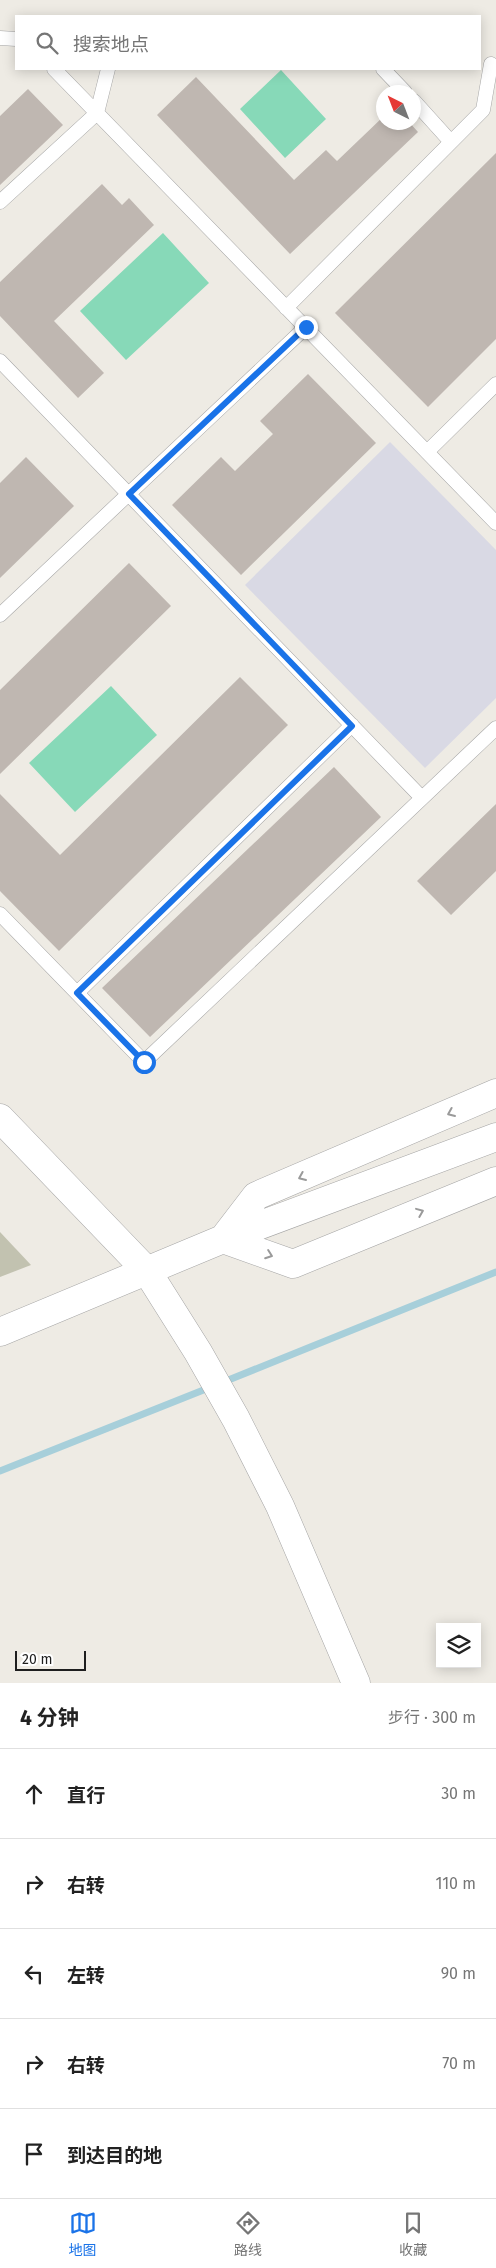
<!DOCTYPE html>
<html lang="zh">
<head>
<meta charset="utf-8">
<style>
	body { margin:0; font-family:"Fira Sans","Noto Sans SC",sans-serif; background:#f6f6f6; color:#222 }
	.controls { position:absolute; right:15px; bottom:15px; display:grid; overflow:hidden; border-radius:0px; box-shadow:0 2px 12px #0003 }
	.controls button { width:45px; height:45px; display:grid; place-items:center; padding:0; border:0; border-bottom:1px solid #e0e0e0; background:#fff; color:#222; font:25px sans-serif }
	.compass { position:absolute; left:376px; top:85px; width:45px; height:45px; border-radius:50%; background:#fff; box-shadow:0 2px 12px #0003; rotate:318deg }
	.scale { position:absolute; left:15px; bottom:12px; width:71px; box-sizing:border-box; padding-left:5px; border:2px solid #1e1e1e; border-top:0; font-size:14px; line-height:18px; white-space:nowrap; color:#1e1e1e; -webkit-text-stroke:4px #fff; paint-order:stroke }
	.stop { position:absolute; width:15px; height:15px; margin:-11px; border:4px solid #1a73e8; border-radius:50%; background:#fff }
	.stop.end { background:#1a73e8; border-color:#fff; box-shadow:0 1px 5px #0008 }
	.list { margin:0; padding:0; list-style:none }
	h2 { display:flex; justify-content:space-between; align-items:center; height:65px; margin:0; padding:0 20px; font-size:21px }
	h2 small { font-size:16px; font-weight:400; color:#767676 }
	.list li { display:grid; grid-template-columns:32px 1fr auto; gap:15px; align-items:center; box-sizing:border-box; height:90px; padding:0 20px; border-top:1px solid #e0e0e0 }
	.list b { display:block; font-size:19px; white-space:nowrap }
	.list em { font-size:16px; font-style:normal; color:#767676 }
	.icon { flex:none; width:28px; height:28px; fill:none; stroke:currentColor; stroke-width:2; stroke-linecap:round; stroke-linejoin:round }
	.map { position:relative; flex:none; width:496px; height:1683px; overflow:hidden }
	.search { position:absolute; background:#fff; box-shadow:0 2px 12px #0003; left:15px; right:15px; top:15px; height:55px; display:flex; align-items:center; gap:12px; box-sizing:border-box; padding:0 18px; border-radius:0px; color:#767676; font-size:19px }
	.sheet { height:515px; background:#fff }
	nav { display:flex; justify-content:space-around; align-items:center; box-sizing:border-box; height:70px; border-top:1px solid #e0e0e0; background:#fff; font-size:14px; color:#767676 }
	nav a { display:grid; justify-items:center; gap:2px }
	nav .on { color:#1a73e8 }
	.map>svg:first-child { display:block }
</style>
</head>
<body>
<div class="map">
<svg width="496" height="1683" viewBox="0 0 496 1683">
	<rect width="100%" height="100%" fill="#eeebe4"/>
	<path fill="#c2c2b0" d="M0,1232L31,1265L0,1277Z"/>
	<path fill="#87d9b8" d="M281,70L326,119L285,158L240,109Z
		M163,233L209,283L126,360L80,311Z
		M111,686L157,735L75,812L29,763Z"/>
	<path fill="#d9d9e4" d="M390,442L496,550V698L425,768L245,585Z"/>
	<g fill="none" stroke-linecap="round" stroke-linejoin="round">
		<path stroke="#a7cfda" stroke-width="7" d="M221,1383L496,1272
			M0,1471L211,1387"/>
	</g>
	<path fill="#bfb7b1" d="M196,77L294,180L326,150L337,161L384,116V122H409L418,132L290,254L157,115Z
		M28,89L63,125L0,185V116Z
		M496,153V339L428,407L335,313Z
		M102,184L122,205L129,198L154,225L54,321L104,373L78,398L0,316V282Z
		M308,374L376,443L241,575L172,505L221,457L235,471L273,434L260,421Z
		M26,457L74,506L0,578V483Z
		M129,563L171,606L0,774V690Z
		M240,677L288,725L59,951L0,891V794L60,855Z
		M334,767L381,817L150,1037L102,988Z
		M496,804V871L451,915L417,881Z"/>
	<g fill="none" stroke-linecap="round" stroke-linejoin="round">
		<defs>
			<path id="service" d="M0,38L16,39
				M54,69L496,523
				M383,69L405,92
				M414,101L451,142
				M0,202L97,113L108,69
				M286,308L483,110L491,64
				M0,361L422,798
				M427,452L496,384
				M0,615L306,327
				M0,914L144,1062L496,728
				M77,993L352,725"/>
			<path id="minor" d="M0,1118L147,1271L198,1352L236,1419L280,1506L356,1683"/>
			<path id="tertiary" d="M496,1093L256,1196L223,1239L293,1264L496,1181
				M0,1332L223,1239L496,1137"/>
		</defs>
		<use href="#service" stroke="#a5a5a5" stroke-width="15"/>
		<use href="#minor" stroke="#a5a5a5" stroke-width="29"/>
		<use href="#tertiary" stroke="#a5a5a5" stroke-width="29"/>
		<use href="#service" stroke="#fff" stroke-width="14"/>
		<use href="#minor" stroke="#fff" stroke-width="28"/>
		<use href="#tertiary" stroke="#fff" stroke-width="28"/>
	</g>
	<defs><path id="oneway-chevron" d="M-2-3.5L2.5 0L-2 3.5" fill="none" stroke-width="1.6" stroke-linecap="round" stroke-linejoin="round" transform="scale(1.25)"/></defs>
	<g stroke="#9a9a9a">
		<use href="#oneway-chevron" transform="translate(451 1113) rotate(157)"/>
		<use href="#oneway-chevron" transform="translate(302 1177) rotate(157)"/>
		<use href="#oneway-chevron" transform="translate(420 1212) rotate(-22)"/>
		<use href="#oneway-chevron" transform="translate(269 1255) rotate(20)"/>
	</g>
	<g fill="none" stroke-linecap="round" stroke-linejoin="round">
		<path stroke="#1a73e8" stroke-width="6" d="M144,1062L77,993L352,726L129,494L306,327"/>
	</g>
</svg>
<div class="controls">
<button><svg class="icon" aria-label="layers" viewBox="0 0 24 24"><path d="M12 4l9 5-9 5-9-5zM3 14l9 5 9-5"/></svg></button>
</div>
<svg class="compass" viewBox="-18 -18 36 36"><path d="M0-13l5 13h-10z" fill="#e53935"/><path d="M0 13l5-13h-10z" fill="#767676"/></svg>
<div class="scale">20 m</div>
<div class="stop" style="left:144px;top:1062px"></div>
<div class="stop end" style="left:306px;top:327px"></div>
<div class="search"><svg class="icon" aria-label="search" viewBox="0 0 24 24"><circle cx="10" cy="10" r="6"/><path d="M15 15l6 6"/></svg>搜索地点</div>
</div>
<section class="sheet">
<h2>4 分钟<small>步行 · 300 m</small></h2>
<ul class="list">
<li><svg class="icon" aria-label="ahead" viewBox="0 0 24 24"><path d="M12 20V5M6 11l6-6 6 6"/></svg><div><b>直行</b></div><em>30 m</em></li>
<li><svg class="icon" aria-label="right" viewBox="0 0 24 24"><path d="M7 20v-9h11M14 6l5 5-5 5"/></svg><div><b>右转</b></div><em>110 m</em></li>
<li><svg class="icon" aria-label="left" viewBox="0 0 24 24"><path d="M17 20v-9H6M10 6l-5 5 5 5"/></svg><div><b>左转</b></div><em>90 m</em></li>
<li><svg class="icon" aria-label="right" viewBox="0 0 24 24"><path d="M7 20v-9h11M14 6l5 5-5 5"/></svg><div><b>右转</b></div><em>70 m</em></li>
<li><svg class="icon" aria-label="arrive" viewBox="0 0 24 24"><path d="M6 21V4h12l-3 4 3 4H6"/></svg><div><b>到达目的地</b></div></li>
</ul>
</section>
<nav>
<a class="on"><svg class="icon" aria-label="map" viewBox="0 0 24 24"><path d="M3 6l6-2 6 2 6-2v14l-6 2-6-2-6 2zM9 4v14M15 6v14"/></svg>地图</a>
<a><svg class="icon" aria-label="directions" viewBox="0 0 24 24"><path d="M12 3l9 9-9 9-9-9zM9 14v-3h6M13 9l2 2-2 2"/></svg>路线</a>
<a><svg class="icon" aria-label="saved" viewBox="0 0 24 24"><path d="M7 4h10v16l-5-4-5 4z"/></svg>收藏</a>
</nav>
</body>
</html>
